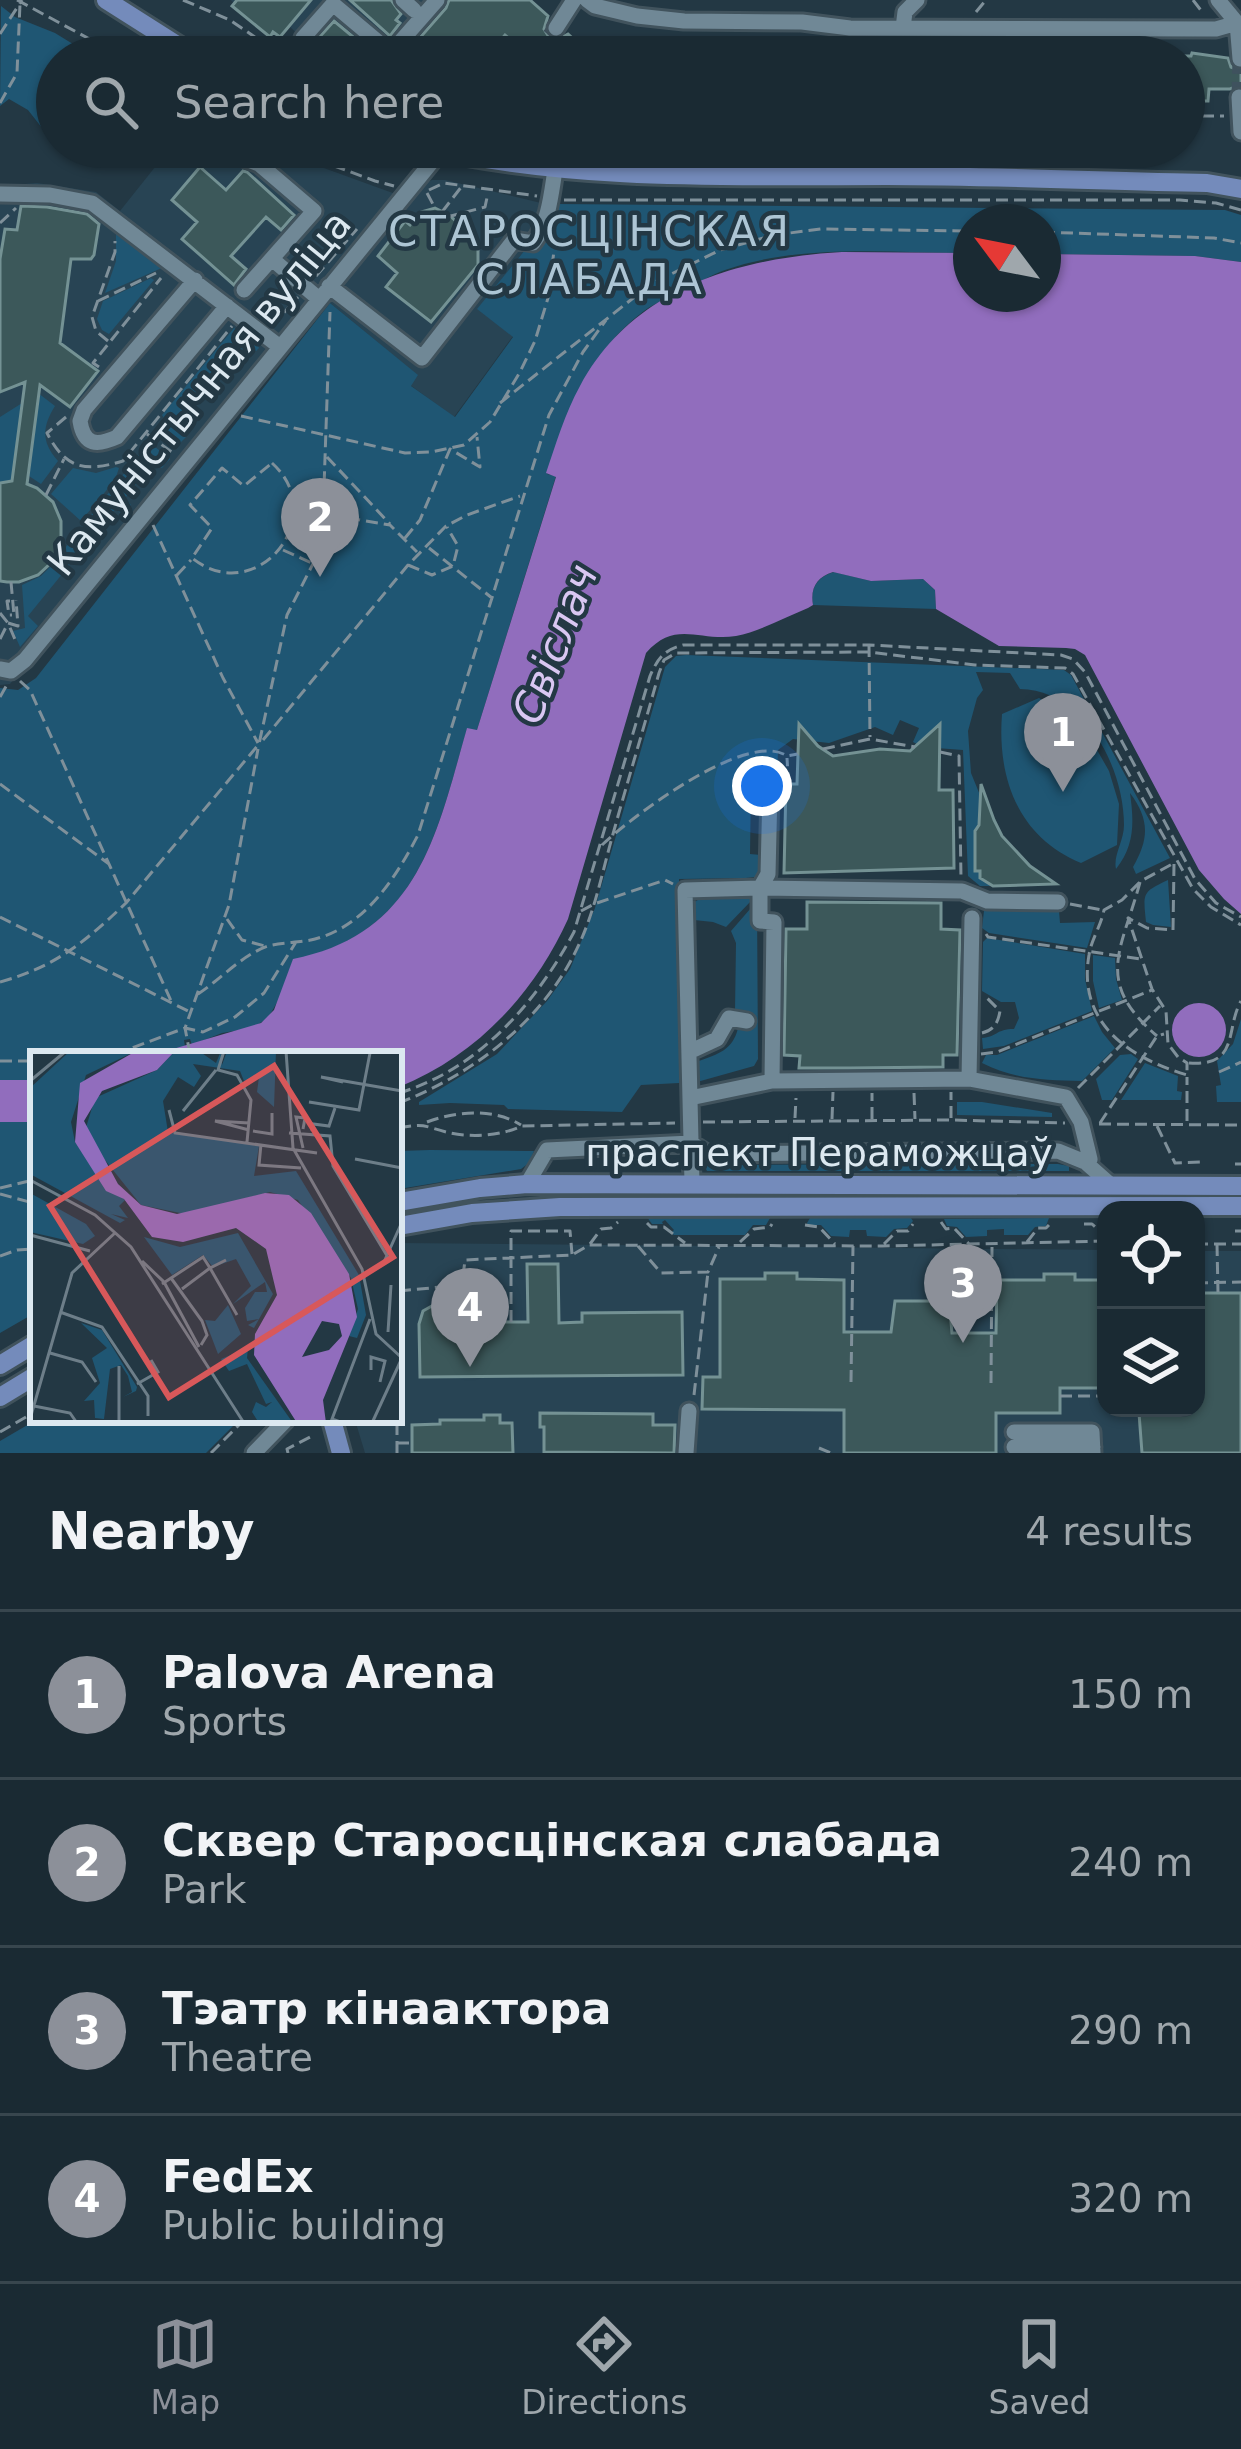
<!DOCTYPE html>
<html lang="en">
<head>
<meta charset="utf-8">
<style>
	body { margin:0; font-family:"DejaVu Sans",sans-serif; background:#23323b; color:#f1f3f6 }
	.controls { position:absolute; right:36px; bottom:36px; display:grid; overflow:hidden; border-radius:24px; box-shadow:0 3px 9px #0004 }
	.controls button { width:108px; height:108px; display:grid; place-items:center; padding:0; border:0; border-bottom:3px solid #38464e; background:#1a2a33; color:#f1f3f6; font:60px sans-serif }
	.compass { position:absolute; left:953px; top:204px; width:108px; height:108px; border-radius:50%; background:#1a2a33; box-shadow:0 3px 9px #0004; rotate:302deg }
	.you { position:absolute; left:762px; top:786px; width:42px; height:42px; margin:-30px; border:9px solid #fff; border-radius:50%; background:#1a73e8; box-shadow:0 0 0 18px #1a73e833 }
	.badge { display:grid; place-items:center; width:78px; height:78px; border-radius:50%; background:#8c9099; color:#fff; font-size:39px; font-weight:700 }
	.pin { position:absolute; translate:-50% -99px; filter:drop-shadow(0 3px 6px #0008) }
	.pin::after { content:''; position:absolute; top:63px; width:42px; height:36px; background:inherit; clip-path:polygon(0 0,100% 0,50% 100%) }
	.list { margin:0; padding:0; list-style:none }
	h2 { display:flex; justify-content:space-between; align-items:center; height:156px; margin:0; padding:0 48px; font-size:51px }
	h2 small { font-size:39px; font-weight:400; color:#9fa7ac }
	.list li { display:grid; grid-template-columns:78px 1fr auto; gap:36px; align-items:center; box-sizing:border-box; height:168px; padding:0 48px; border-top:3px solid #38464e }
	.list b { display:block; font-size:45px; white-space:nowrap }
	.list p { margin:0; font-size:39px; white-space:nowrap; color:#9fa7ac }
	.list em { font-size:39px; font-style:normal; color:#9fa7ac }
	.icon { flex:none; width:66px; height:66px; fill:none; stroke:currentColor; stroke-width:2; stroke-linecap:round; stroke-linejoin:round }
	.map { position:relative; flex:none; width:1241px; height:1453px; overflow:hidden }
	.search { position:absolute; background:#1a2a33; box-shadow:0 3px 9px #0004; left:36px; right:36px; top:36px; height:132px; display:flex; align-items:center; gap:30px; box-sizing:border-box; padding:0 42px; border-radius:66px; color:#9fa7ac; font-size:45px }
	.sheet { height:828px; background:#1a2a33 }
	nav { display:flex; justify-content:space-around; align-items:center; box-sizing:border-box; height:168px; border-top:3px solid #38464e; background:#1a2a33; font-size:33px; color:#9fa7ac }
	nav a { display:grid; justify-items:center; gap:6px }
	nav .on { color:#8c9099 }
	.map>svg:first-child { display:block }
</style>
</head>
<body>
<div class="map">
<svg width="1241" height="1453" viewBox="0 0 1241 1453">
	<rect width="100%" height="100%" fill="#233844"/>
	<path fill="#284454" d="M231,0H432L380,57H323L290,27L280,37L273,32L270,37L232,6L234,3Z
		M171,147H275L288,155L401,196L10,684L0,685V186L37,183L96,192L120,211Z
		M432,180H445L541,203L525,250L478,309L513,336L454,417L410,385L417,375L330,303L420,185Z
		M399,1243L1106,1250V1408H1196V1251H1241V1453H365L355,1420H399Z"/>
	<path fill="#1f5673" d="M1,6L15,17L55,33L94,57H57V147L28,110L9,99L0,106Z
		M556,204L1225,210L1241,215V262L1195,256L1043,254V222H971V253C891,253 802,243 725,270C711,275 698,283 684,290C671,297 656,302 644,311C590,351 566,412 547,474L556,476L477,730L467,729C436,835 419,933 293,960L279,999L268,1018L252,1028L222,1033L192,1045L190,1039L184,1040L185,1047L156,1054H33V1080H0V688L18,690L36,678L330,303L418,375L411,386L455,417L513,337L477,309L525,250L545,242Z
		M116,231L164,267L105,293L116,261Z
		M151,278L154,280L109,334L102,330L97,319L103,301Z
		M234,328L255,340L259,348L256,351L246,345L176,428L186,437L179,444L160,431L167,422L162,415Z
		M38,393L55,406C42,427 41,442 58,461L41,484L29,476L13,473L10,485H0V417Z
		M149,442L170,459L162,468L153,463L125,498L131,505L123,515L115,509L28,616L38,626L20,647L13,631L25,628L22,585L41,576L50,567Z
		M116,467L119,468L115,480L81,521L51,494L73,468L96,473Z
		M834,572L871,581L923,579L935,590L936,609L813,605C810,588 817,577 834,572Z
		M686,655L1064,670L1071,675L1170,858L1136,874L1133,867C1149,839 1150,820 1130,793C1134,822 1135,845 1116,869C1113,855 1124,841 1124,825C1124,768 1085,690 1020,689L1010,673L976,672L983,690L977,698L968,731L971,773L982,800L975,870L979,871L980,878L993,886H980L968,876L963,750L923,747L913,742L919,728L900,720L893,735L875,727L829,743L793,739L778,750L777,781L767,787H751L750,854L761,855L762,870L755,877L746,878L679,879V1083L641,1085L622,1112L508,1109L504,1105L450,1103L419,1105V1102L497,1054L547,1001L570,969L595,908L665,667L676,656Z
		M1039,698L1066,713L1088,734L1109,771L1119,804L1117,845L1081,863C1018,837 997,778 1002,714Z
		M1168,880L1171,927L1153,925L1146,922C1143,893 1142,892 1168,880Z
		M750,896L752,900L726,927L713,922L694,920L690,911L693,903L701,898Z
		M757,901L758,1059L754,1066L697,1082L699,1061C718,1054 733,1050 738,1028H747V1012L735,1011L736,943L731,931Z
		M984,911H1059L1060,923L1095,922L1087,948L989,933L982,928Z
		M987,938L1085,954V979L1092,1011L1004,1046L983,1049L982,1038C997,1037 996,1029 1014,1029L1019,1018L1015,1002H1001L982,991L983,942Z
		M1093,955L1115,958L1116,979L1122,1000L1099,1008L1093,981Z
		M1094,1016L1102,1032L1115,1048L1082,1081C1046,1080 1016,1080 982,1063L986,1055H997Z
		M1241,1019V1102H1217L1216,1086L1221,1085L1217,1061L1233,1044Z
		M1131,1054L1138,1059L1112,1100H1102L1096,1079L1120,1055Z
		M1145,1063L1178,1076L1177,1091L1182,1092L1181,1100H1121Z
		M957,1102H982L1052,1113V1117L957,1115Z
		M0,1122H33V1314L0,1333Z
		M430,1150L526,1151H534L529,1163L521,1169L399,1189V1151Z
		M1058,1164L1069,1166V1171H707L705,1167L708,1165Z
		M647,1217L770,1218L766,1225H753L745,1235H674L671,1233L674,1230L665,1220L662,1222L663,1224H652Z
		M810,1218H911L913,1221L907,1228L894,1229L886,1237L867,1236L866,1230H850L849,1237L831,1236L821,1225H808L807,1223Z
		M1049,1218L1046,1226L1035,1227L1028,1235H1004V1229L987,1230V1236L966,1237L957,1227L947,1226L944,1219Z
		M36,1420H239L206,1453H0V1441Z"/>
	<path fill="#916dbd" d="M842,252L971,253V294H1043V254L1195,256L1241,262V914L1224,899L1199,870L1085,655L1075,649L1066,648L999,646L936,609L935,590L923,579L871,581L833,572C817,577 810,588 813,605L808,608C786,617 760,631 736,636C700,642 675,619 646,653L568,919C534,994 476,1056 399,1087V1054H156L261,1023L274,1010L293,959C419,934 437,833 467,728L477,730L556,477L546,473C556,444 565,413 580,386C633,288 738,258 842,252Z
		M1172 1030a27 27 0 1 1 54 0a27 27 0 1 1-54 0Z
		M0,1080H33V1122H0Z"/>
	<path fill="#3c585a" stroke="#749294" stroke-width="3" d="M237,0H311L280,37L273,32L270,37L232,6Z
		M350,0H391L401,14L396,20L400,23L390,36Z
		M449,0H530L548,16L544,29L549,37L557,40L568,34L593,57H538L525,41L518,38L511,40L505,35L486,57H403L446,8Z
		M334,21L375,55V57H325L315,42Z
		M620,41H636V44L674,45V41L688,42L687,45L724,46V42H741V46L776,47V43H792L791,57H607V45H620Z
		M1192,53L1228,58L1231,67L1241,71V85L1230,89H1209L1208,101H1184V56H1191Z
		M200,167L226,190L243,171L247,172L294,215L281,230L266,217L231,256L246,269L234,285L182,239L197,222L172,200Z
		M21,206L47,207L87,214L99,224L94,255L91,259H71L60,343L98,371L70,407L40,385L27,484L37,488L53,502L61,521V542L53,561L38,575L19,582H7L0,581V483L12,481L25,382L0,392V259L5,229L17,230Z
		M435,208L449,215L470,234L478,248V265L431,322L386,287L397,273L378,256L405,221L410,225L421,212Z
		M799,724L818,746L833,756L880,749L910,751L940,724L939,790H953L954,868L784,873L786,784H797Z
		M981,784L994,820L1002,836L1030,866L1056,884L993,886L980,878V871H975V831L979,825Z
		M807,902L941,903V929L960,930L957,1055H943V1067L850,1068H799L800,1056L784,1055L786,929H807Z
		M527,1264H558L559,1323L582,1322V1313L682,1312L683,1375L420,1377L419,1324L423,1311L439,1302L495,1301V1322H528Z
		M765,1273H797V1279L844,1280V1332H891L895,1301H949L952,1333H996L997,1280H1044V1274H1075V1280H1106V1388H1060V1413H996V1453H844V1410L702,1409L703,1377H720V1279H765Z
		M1196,1293H1241V1453H1142L1139,1413H1145V1408H1196Z
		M540,1413L653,1414V1425H675L674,1453L544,1452V1427H540Z
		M484,1415H500V1423H512L513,1453H412V1425L440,1424V1420H484Z"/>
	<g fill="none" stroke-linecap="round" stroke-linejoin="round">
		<path stroke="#3f525e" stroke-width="15" stroke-dasharray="15 8" stroke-linecap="butt" d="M534,53L556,28
			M1239,97L1240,59"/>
		<defs>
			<path id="minor" d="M403,0L414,10
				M587,0L595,6L637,16L684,21L802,22L850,28L1216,29L1237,23
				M1218,0L1237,23L1240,59
				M556,28L574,0
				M903,28L905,12L917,0
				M313,57L301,45L303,38L333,4L383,46
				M387,57L437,0
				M511,57L517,50L525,57
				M1239,97L1241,132
				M215,147L259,164L314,211L244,290
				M0,194L50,195L92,203L280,347
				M272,259L319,299
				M195,280L84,410L80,421C84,446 97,446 117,437L227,306
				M329,286L422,358L514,240L533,243C549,222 551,195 555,170
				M0,669L11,671L25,660L444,147
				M689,1052L717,1039L729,1018L747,1021
				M969,1079L972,918
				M772,1081L774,922L760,921V888L962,891L987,901L1058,902
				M690,1098L772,1081L969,1079L1066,1097L1081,1122L1090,1159L1085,1162
				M692,1183L685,890L760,888L768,874L770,790
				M527,1184L547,1150L691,1143L708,1154L1058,1151L1085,1162L1111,1185
				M1014,1432H1092L1093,1453
				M1014,1447H1093
				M254,1453L286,1420
				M686,1453L689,1411"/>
			<path id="major" d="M106,0L196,57
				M423,147C578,182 729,176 887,176C994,176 1101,181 1207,183L1241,189
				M399,1202L480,1188L527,1184L1241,1186
				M399,1226L472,1213L560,1207L1241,1206
				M0,1365L33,1345
				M0,1397L33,1377
				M332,1420L341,1453"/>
		</defs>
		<use href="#minor" stroke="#41535d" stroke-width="21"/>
		<use href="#major" stroke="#41535d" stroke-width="24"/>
		<path stroke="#7f909a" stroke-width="3" stroke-dasharray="12 6" stroke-linecap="butt" d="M17,0L123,57
			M183,0L230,20L284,57
			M1193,0L1203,13
			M976,12L986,0
			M0,34L22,0
			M0,103L17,73L20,4
			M1184,116H1224
			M283,147L375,181L394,186
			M429,190L444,183L537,196
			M427,193L435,208
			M564,200H1180L1216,203L1241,210
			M442,212L462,186
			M447,217L485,207L488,193
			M0,223L16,208
			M1043,232L1214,238L1241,243
			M316,276L357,229
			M98,301L156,273
			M272,326L298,297
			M108,341L96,331L92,317L115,252V241
			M99,367L93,363L161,278
			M500,403L651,284L720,250L774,235L821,229L971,231
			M241,416L405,453L431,452L464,445L490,422L520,372L535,341L548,298L556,235
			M66,417L47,433C66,470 86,472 123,461L232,326
			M147,434L173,453
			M327,457L390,524
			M272,463C332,517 256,609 192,558L212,528L190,505L222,468L244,486Z
			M46,495L64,459
			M295,509L390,525L417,552
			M153,525L223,678L258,743
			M405,538L420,520L450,449L480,467L477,437
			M429,548L492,598
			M283,550L312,563
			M408,565L432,575L453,566L458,546L447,527
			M177,575L191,560
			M11,582L14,615
			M10,601H7L9,615H12
			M0,613L8,623L17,644
			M0,639L8,623L18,626L16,600
			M869,645L870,737
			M20,681L30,690L172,1003
			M0,697L8,683
			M263,740L408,565L446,526L467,515L520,496
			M823,749L870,739L915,747
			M940,752L959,756L961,878
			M781,781L788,775L787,758
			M0,784L109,864
			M602,845C631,817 748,729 787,756L798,754
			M1174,864L1173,930L1147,928L1128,918L1152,989L1166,1011L1168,1044L1178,1057L1187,1063V1075C1130,1058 1077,1024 1089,955C1091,940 1101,926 1104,910L1122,900L1141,881L1176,862
			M1140,882C1122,950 1093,981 1157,1036
			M1070,904L1102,910
			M581,911L594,904L665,880L673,884
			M0,917L192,1013
			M227,919L242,940L265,946
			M986,934L988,937L1141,959
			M0,982C55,967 85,942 126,903L259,744L287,615L322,546L330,312
			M198,994C221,979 242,955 268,946C283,942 300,943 315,939C365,926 395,879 418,835L549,415L583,352L606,320
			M982,1033C994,1030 998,1023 1000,1011L987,998
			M116,1054L185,1028L203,1032L235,1017L264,993L296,942
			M190,1054L185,1028L229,905L258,749
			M981,1054L997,1052L1152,990
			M0,1061H33
			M1189,1063C1240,1067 1225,1029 1241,1001
			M1219,1072L1241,1062
			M1078,1088L1160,1006
			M399,1093C479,1069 536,1003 574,932L650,676C658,658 664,650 683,645H869L1061,655L1073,659L1085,672L1195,879L1216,903L1241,917
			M914,1093L915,1119
			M399,1103C476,1073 547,1018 581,940C596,906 603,869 613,834C628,780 644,727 659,673L664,660L676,653L869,652L975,665L1065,668L1073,674L1193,889L1211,907L1241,925
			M795,1118L796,1098
			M951,1118V1092
			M832,1119L833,1092
			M872,1119V1093
			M1187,1121V1077
			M427,1122C456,1111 494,1108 521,1125
			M703,1122L951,1120L1065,1123
			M1100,1123L1157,1036L1164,1034
			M1099,1124L1241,1125
			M1157,1126L1175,1163L1201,1162
			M399,1128C425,1123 423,1126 446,1132C470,1138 501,1136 522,1126L675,1123
			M1235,1164H1241
			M0,1188L33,1180
			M0,1194L33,1203
			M941,1222L946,1229L954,1228L969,1244
			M647,1223L651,1227H664L685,1243
			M1084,1224H1092L1106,1237
			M805,1225L819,1227L835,1244
			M1196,1231H1198
			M1235,1231H1241
			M740,1242L754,1229L770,1227L772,1224
			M1027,1242L1038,1228H1046L1051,1223
			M590,1244L601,1229L611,1228L618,1222
			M884,1244L897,1231H908L913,1224
			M1196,1244H1241
			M1217,1244L1218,1293
			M638,1246L661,1273L708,1272L719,1247
			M0,1256L17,1250L33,1249
			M1196,1283L1241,1282
			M399,1291L462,1285L465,1260L572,1255L589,1245L882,1246L1106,1241
			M511,1322V1231H570L572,1254
			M399,1377L401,1295
			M851,1382L853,1246
			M991,1383L992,1247
			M694,1395L708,1272
			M1060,1396H1106
			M0,1432L33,1413
			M397,1443H412
			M819,1448L831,1453
			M211,1453L244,1420
			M288,1453L287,1449L312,1436
			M397,1453V1420"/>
		<use href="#minor" stroke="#708896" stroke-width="15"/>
		<use href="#major" stroke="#748bbb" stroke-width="18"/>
	</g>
	<g text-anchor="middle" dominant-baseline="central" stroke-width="9" stroke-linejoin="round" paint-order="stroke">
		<g font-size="39" fill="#dce8f0" stroke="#233844">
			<text transform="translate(199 393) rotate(-51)">Камуністычная вуліца</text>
			<text x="819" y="1152">праспект Пераможцаў</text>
		</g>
		<g font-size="42" letter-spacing="3" fill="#adc5d4" stroke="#233844">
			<text x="590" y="231">СТАРОСЦІНСКАЯ<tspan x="590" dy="48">СЛАБАДА</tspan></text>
		</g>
		<g font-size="42" font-style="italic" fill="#d9c7f2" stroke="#233844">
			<text transform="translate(555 644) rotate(-69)">Свіслач</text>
		</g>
	</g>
	<g transform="translate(30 1051)">
		<rect width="372" height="372" fill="#233844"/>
		<path d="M40,0H106L56,24L41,71L45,91L95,149L89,155L98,167L81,163L95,169L90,172L0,123V37ZM145,0H169L186,12L191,0L192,14L197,0H246L244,56L227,41L229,26L214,30L210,20L163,13L171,25L164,36L148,26L133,50L138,81L229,95L224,125L266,120L329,224L336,264L327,287L319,285L328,258L321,227L268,149L240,141L155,163L111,154L54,83L65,47L127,19ZM0,142L56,173L65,185L53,193L0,181ZM208,182L243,243L224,277L218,274L229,268L217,270L215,257L225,241H237L235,231L203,253L221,235L206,208L183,216L173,204L142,224L114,186L150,196ZM198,254L211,283L188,303L175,269L185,270ZM51,272L72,279L107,336L106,340L93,346L102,341L98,325L91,314L80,318L74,368L65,367L64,349L54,350L70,332L62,307L77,297ZM218,297L217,307L263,372H229L222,361L226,351L236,356L242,351L236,353L217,313L199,320L191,308Z" fill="#1f5673"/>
		<path d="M106,0H145L127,19L72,40L54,70L88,133L111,154L147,163L235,142L259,144L281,162L319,223L327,266L293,349L296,372H267L224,304L225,283L247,244L236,198L206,177L153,191L122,186L94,148L76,140L45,91L50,32ZM292,270L309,273L312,285L299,299L272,306Z" fill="#916dbd" fill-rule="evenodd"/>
		<path fill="none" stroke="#6d7e89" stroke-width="3" d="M194,0L188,19L207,24L221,49L217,91M256,0L263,97L332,218L346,283L372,307L342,372M0,30L36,0M313,31L291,26L372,40M279,51L329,59L340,2M139,59L145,82L287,102M153,60L186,19M219,79L185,70L219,72M223,80L242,83V62M282,80L283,73L299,75L305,57M259,82L300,85L303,115L359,208M231,93L229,114L271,117M273,97L266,66L275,67L273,78M325,108L372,117M0,129L65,164L101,196L214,372M0,184L60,200M112,210L134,231L169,296M354,211L372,171M141,227L172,270L177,284L171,294M132,233L173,206L180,217L196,209M152,238L180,217L207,264M30,261L72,276L118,345V365M358,281L361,234M20,302L52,311L66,331M341,319V306L355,310L350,331M107,333L128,321L121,309M4,355L40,362L47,372M0,368L42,222L86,181M89,372V315M313,372L302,368L340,268"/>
		<path fill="#d8585a" fill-opacity="0.15" stroke="#d8585a" stroke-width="6" d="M244,15L363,206L139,346L20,155Z"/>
		<rect width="372" height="372" fill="none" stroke="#dce8f0" stroke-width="6"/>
	</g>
</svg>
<div class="controls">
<button><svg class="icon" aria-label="locate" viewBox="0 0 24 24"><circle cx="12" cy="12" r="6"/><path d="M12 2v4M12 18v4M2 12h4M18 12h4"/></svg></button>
<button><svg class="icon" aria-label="layers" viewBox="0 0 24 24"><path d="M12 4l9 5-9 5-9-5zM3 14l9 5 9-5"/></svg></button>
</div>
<svg class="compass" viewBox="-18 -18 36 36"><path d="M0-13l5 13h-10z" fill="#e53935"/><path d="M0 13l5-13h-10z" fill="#9fa7ac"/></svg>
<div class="you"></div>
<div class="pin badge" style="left:1063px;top:792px">1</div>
<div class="pin badge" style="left:320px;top:577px">2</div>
<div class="pin badge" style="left:963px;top:1343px">3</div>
<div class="pin badge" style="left:470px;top:1367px">4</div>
<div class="search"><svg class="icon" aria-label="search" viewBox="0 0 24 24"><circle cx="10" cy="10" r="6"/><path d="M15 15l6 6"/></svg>Search here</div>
</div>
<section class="sheet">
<h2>Nearby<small>4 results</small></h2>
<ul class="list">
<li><span class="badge">1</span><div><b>Palova Arena</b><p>Sports</p></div><em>150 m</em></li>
<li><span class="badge">2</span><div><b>Сквер Старосцінская слабада</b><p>Park</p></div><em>240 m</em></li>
<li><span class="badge">3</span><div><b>Тэатр кінаактора</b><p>Theatre</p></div><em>290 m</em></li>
<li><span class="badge">4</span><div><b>FedEx</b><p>Public building</p></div><em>320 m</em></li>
</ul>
</section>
<nav>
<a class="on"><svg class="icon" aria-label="map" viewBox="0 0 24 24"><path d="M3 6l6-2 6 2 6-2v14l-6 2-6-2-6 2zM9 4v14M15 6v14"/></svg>Map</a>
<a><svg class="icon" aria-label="directions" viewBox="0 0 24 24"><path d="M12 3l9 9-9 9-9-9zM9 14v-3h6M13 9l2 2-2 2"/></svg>Directions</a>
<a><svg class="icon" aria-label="saved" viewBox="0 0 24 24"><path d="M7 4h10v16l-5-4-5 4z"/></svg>Saved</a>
</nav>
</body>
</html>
